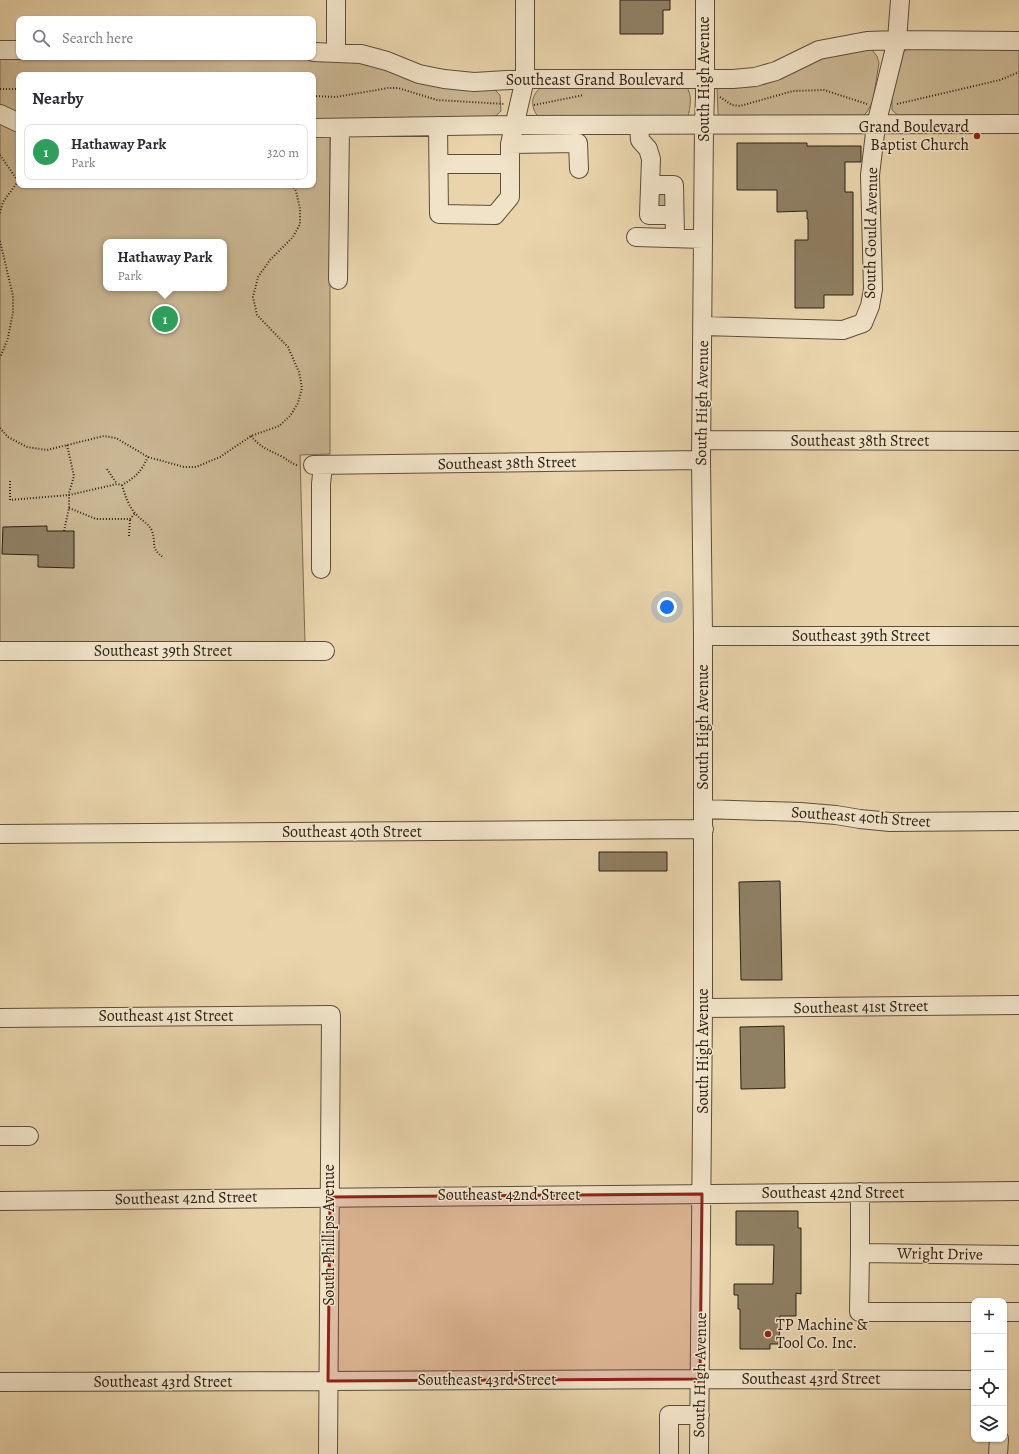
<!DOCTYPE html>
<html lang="en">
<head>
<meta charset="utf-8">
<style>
	body { margin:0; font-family:Alegreya,serif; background:#f2f2f3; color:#2b2b33 }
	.controls { position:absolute; right:12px; bottom:12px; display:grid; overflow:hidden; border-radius:8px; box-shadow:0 1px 3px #0004 }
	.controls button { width:36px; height:36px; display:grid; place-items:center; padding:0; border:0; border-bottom:1px solid #e1e1e2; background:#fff; color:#2b2b33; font:20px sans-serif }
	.you { position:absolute; left:667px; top:607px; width:14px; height:14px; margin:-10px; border:3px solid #fff; border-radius:50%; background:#1a73e8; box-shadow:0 0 0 6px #1a73e833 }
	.badge { display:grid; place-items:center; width:26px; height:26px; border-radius:50%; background:#8f2418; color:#fff; font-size:13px; font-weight:700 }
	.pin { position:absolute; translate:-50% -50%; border:2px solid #fff; box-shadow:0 1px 4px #0006 }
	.popup { position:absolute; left:103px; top:239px; width:124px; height:52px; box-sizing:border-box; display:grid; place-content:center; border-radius:8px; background:#fff; filter:drop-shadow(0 1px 3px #0005); font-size:13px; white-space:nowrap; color:#7c7c81 }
	.popup b { font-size:15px; color:#2b2b33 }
	.popup::after { content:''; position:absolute; left:50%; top:100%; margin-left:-8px; border:8px solid transparent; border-top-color:#fff }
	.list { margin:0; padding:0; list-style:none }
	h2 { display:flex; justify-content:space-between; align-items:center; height:52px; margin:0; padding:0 16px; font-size:17px }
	h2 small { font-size:13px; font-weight:400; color:#7c7c81 }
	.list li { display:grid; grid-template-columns:26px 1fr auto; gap:12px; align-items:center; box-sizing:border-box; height:56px; margin:0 8px 8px; padding:0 8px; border:1px solid #e1e1e2; border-radius:8px }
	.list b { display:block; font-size:15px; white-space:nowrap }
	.list p { margin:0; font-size:13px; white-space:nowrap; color:#7c7c81 }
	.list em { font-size:13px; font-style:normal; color:#7c7c81 }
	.icon { flex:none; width:22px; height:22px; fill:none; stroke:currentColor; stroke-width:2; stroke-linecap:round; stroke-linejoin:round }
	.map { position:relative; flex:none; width:1019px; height:1454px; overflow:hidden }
	.search { position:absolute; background:#fff; box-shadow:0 1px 3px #0004; left:16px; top:16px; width:300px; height:44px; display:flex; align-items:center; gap:10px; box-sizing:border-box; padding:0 14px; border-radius:8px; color:#7c7c81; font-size:15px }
	.panel { position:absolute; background:#fff; box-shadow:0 1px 3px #0004; left:16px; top:72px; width:300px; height:116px; border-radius:8px }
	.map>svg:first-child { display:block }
</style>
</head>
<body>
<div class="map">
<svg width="1019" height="1454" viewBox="0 0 1019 1454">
	<rect width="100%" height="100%" fill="#e9d4ab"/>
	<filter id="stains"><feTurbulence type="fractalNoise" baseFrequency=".005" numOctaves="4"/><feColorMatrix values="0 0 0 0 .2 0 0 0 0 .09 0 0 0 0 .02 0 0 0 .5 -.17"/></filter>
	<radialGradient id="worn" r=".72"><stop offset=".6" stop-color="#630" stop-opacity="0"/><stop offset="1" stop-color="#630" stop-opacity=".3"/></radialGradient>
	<path fill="#c9b692" stroke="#7b6c54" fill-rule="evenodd" d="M913,47L1019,48V119L901,118L892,110V98L902,52Z
		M871,49L877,56L879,63L873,101L867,112L862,117H720L718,113L717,88L725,84L822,54Z
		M0,57L353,60L495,90L500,95L501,111L490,121L313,122V75H19V117L0,107Z
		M543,86H686C693,95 690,107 688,117L539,118C529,106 531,94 543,86Z
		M0,123L19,131V185H313V136H330V454L300,455L305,642L0,646ZM106,242H224V288H106Z"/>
	<path fill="#8f7f63" stroke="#2d2216" d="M620,0H670V10H663V34H620Z
		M737,143H807V146H861V162H845V192H853V295H824V308H795V240H808V219H807V211L777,212V190H737Z
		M47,526V531H74V568L38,567V555L2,554L3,527Z
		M599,852H667V871H599Z
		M780,881L782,980H741L739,882Z
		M784,1026L785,1088L741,1089L740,1027Z
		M736,1211H798V1228H801V1294L796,1293V1316H780L779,1344H770V1349H740V1309H738V1295H734V1284H773L774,1245H736Z"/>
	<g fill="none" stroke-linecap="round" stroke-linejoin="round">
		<path stroke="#c3b08d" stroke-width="18" stroke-dasharray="18 9" stroke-linecap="butt" d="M654,201H666"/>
		<defs>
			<path id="minor" d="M0,50H19
				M313,52L361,54L387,61L419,74L444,79L474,82L525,79H733L755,77L776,71L819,50L867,41L897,40L1019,41
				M336,52V0
				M0,114L19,123
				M639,125L640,140L648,149L651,159L649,215H674
				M438,126L439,214L495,215L510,197V144L525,79V0
				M313,128L515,125L1019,124
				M510,144L578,143L579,169
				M439,164H510
				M650,185H674L675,238
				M636,237L703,239
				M338,280L340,128
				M703,326L843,330L863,323L870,306L873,289L870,175L876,125L897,40L900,0
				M702,440L1019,441
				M313,465L701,460
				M321,569V484L323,465
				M703,636H1019
				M0,651H325
				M703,809L800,812L836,815L860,819L890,822L1019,821
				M0,834L704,829
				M703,1008L1019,1005
				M0,1018L331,1015L328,1454
				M0,1136H29
				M860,1192V1253
				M0,1201L1019,1191
				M974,1312H859L860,1253L1019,1255
				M1004,1312H1019
				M0,1382L328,1381L700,1379L974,1380
				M669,1453V1415H700
				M699,1454L703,1008V636L701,460L704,125L705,96V0
				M998,1454L999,1439"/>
		</defs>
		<use href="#minor" stroke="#5c4e3b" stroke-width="20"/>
		<path stroke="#2d2216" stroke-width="2" stroke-dasharray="1 2" stroke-linecap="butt" d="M0,89H19
			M313,96L336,97L388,88H398L437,100L505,104
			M720,97L732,105L740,106L793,91L824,90L867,104
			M897,104L1000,80L1019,72
			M534,105L584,95
			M0,155L18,181
			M0,213L3,202L19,180
			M0,241L13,296V312L8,338L0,358
			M0,428L8,437L27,447L47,450L104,436L116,438L148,457L184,467H196L220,457L251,436L279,426L290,416L298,403L302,388L299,372L288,347L257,315L253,297L258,277L270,260L293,237L300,224V209L296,191L292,185
			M251,436C261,448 269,450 281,456C288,460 292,464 299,466
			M107,469L117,484
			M10,481V500L69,495L117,484L122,485C137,476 140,473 148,457
			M122,485C125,495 128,505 135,513C140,520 149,523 152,531C157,545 149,547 164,558
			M69,508L96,519H130L135,513
			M64,531L69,508V493L74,476L67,445
			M129,536L130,519"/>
		<use href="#minor" stroke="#f1e3c8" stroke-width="18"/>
	</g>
	<path fill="#8f2418" fill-opacity="0.2" stroke="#8f2418" stroke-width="3" stroke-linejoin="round" d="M702,1194L700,1379L328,1381L330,1197Z"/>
	<g fill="#8f2418" stroke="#f1e3c8" stroke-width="1.5">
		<circle cx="977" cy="136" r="4"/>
		<circle cx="768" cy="1334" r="4"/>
	</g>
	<g text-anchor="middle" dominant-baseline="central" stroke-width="3" stroke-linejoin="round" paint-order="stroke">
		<g font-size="16" fill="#2d2216" stroke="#f1e3c8">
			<text transform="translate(704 79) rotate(-90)">South High Avenue</text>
			<text x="595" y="80">Southeast Grand Boulevard</text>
			<text transform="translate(871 233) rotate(-89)">South Gould Avenue</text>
			<text transform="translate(702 403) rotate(-89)">South High Avenue</text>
			<text x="860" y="441">Southeast 38th Street</text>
			<text transform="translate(507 463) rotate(-1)">Southeast 38th Street</text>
			<text x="861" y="636">Southeast 39th Street</text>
			<text x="163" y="651">Southeast 39th Street</text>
			<text transform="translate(703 727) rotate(-90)">South High Avenue</text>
			<text transform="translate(861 817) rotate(4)">Southeast 40th Street</text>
			<text x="352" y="832">Southeast 40th Street</text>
			<text transform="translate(861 1007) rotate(-1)">Southeast 41st Street</text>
			<text x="166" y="1016">Southeast 41st Street</text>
			<text transform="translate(703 1051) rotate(-90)">South High Avenue</text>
			<text x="833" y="1193">Southeast 42nd Street</text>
			<text x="509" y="1195">Southeast 42nd Street</text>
			<text transform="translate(186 1198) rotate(-1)">Southeast 42nd Street</text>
			<text transform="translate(329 1235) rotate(-90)">South Phillips Avenue</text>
			<text transform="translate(940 1254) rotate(1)">Wright Drive</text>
			<text transform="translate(700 1375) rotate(-89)">South High Avenue</text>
			<text x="811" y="1379">Southeast 43rd Street</text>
			<text x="487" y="1380">Southeast 43rd Street</text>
			<text x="163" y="1382">Southeast 43rd Street</text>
		</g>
		<g font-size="16" fill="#2d2216" stroke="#f1e3c8" text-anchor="end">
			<text x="969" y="127">Grand Boulevard<tspan x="969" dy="18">Baptist Church</tspan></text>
			<text x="776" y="1325" text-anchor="start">TP Machine &amp;<tspan x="776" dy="18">Tool Co. Inc.</tspan></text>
		</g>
	</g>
	<rect width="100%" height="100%" filter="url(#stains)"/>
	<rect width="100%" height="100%" fill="url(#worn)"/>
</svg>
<div class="controls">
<button>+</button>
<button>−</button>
<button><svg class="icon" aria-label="locate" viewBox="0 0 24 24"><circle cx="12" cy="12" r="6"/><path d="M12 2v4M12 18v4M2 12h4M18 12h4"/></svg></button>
<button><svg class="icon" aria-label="layers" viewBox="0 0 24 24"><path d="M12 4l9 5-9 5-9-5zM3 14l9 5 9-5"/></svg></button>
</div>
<div class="you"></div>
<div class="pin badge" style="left:165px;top:319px;background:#2e9e5b">1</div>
<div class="popup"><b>Hathaway Park</b>Park</div>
<div class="search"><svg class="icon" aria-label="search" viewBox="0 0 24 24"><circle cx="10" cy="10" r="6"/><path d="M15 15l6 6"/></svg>Search here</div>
<section class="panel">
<h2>Nearby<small></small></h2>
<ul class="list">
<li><span class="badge" style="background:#2e9e5b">1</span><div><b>Hathaway Park</b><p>Park</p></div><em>320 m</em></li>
</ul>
</section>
</div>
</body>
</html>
